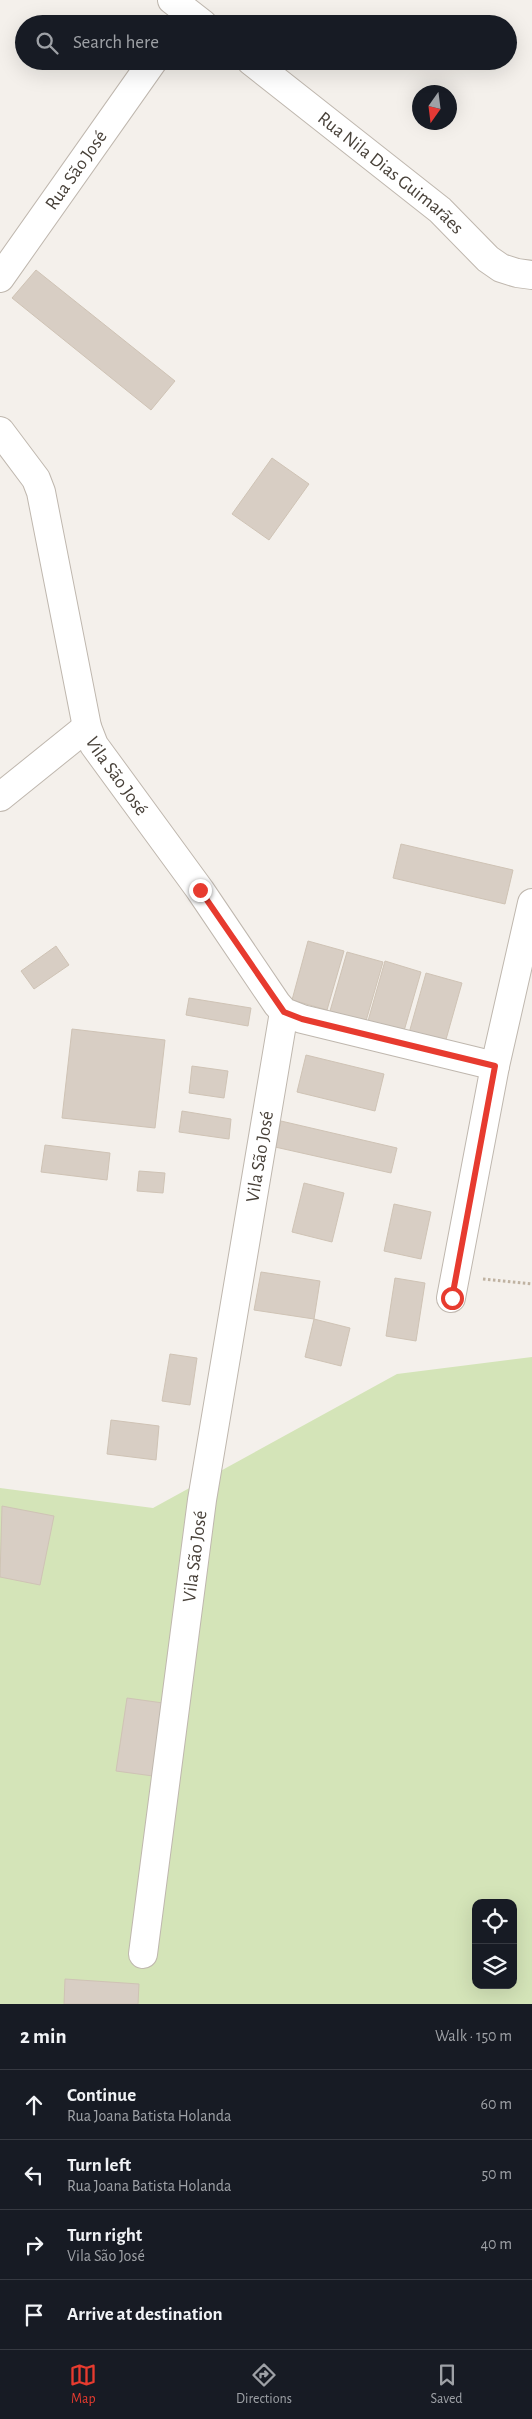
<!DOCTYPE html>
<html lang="en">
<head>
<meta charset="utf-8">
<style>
	body { margin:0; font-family:"Alegreya Sans",sans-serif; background:#242831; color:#f1f3f6 }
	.controls { position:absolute; right:15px; bottom:15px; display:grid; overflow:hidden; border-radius:10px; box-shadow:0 5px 20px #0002 }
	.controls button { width:45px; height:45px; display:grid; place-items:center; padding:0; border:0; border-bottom:1px solid #363941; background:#171b24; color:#f1f3f6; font:25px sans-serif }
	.compass { position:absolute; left:412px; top:85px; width:45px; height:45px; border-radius:50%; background:#171b24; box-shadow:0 5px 20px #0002; rotate:194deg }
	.stop { position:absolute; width:15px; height:15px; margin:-11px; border:4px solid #e73b2f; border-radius:50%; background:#fff }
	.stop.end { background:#e73b2f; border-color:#fff; box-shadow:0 1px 5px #0008 }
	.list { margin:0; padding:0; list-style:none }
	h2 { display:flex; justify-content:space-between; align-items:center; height:65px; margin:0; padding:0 20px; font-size:21px }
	h2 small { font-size:16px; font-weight:400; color:#9ea1a6 }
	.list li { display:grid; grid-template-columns:32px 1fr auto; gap:15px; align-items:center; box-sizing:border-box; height:70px; padding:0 20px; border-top:1px solid #363941 }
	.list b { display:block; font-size:19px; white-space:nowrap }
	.list p { margin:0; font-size:16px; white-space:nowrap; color:#9ea1a6 }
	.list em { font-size:16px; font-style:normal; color:#9ea1a6 }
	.icon { flex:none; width:28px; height:28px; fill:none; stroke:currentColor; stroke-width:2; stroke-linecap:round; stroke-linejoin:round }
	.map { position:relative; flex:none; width:532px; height:2004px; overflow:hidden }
	.search { position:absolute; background:#171b24; box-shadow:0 5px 20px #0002; left:15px; right:15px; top:15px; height:55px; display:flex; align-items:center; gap:12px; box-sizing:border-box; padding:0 18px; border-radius:28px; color:#9ea1a6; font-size:19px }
	.sheet { height:345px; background:#171b24 }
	nav { display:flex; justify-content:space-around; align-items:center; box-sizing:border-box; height:70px; border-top:1px solid #363941; background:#171b24; font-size:14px; color:#9ea1a6 }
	nav a { display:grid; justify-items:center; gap:2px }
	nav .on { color:#e73b2f }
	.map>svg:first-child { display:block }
</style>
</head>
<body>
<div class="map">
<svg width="532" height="2004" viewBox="0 0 532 2004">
	<rect width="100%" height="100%" fill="#f4f0eb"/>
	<path fill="#d4e4b8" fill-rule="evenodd" d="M532,1357V2004H0V1488L153,1508L397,1374ZM476,1903H513V1985H476Z"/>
	<path fill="#d8cec4" stroke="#cfc3b5" d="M36,270L175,381L151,410L12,298Z
		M272,458L309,484L269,540L232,514Z
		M401,844L513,870L505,904L393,878Z
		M308,941L344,951L327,1010L292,1000Z
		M56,946L69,965L34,989L21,971Z
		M347,952L383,962L366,1021L330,1011Z
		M385,961L421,972L404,1031L368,1021Z
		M426,973L462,983L445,1043L409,1033Z
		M189,998L251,1008L248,1026L186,1015Z
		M72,1029L165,1040L155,1128L62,1118Z
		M306,1055L384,1074L375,1111L297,1092Z
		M192,1066L228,1071L224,1098L189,1093Z
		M182,1111L231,1119L229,1139L179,1132Z
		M281,1121L397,1148L391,1173L275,1147Z
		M45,1145L110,1153L107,1180L41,1172Z
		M139,1171L165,1173L163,1193L137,1191Z
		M304,1183L344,1193L332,1242L292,1232Z
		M394,1204L431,1212L421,1259L384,1251Z
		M261,1272L320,1281L314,1319L254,1310Z
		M395,1278L425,1283L416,1341L386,1336Z
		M314,1319L350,1328L341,1366L305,1357Z
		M170,1354L197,1358L190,1405L162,1401Z
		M111,1420L159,1426L156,1460L107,1454Z
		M2,1506L54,1516L40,1585L0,1577Z
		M127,1698L163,1703L153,1776L116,1771Z
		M65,1979L139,1984L138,2004H64Z"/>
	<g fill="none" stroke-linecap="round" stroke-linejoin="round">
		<defs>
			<g id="minor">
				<path d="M172,0L203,24"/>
				<path id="s1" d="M251,61L440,210L488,259L501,268L517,273L532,275"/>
				<path id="s2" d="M0,278L153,61"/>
				<path id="s3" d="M0,431L36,479L41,492L87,727L94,745L200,890L277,1004L284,1012L302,1019L495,1066"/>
				<path d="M0,797L87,727"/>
				<path d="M451,1298L495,1066L532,903"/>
				<path id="s4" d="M143,1954L202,1500L284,1012"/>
			</g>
		</defs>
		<use href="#minor" stroke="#bfb7ae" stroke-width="30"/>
		<path stroke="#bfb2a1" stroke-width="3" stroke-dasharray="2.5 2.5" stroke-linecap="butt" d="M483,1279L532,1284"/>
		<use href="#minor" stroke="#fff" stroke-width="28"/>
	</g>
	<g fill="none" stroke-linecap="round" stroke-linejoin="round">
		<path stroke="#e73b2f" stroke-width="6" d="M200,890L284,1012L302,1019L495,1066L452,1298"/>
	</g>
	<g text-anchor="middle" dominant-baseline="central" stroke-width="4" stroke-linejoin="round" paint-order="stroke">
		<g font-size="19" fill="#484139" stroke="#fff">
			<text stroke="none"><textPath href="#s2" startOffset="132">Rua São José</textPath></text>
			<text stroke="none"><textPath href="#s1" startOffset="179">Rua Nila Dias Guimarães</textPath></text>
			<text stroke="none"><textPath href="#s3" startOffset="371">Vila São José</textPath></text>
			<text stroke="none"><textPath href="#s4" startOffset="806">Vila São José</textPath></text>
			<text stroke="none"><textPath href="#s4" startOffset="401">Vila São José</textPath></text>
		</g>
	</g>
</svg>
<div class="controls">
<button><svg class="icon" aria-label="locate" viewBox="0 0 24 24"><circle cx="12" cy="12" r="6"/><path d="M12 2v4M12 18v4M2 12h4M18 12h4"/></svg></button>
<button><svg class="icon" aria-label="layers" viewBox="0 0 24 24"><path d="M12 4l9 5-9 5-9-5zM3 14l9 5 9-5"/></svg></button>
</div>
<svg class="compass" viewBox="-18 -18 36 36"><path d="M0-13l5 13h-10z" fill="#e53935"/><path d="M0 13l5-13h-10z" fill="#9ea1a6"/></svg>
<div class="stop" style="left:452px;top:1298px"></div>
<div class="stop end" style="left:200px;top:890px"></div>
<div class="search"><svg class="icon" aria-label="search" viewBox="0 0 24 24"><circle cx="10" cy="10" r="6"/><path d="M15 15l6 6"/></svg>Search here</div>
</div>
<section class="sheet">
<h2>2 min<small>Walk · 150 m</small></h2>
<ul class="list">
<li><svg class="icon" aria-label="ahead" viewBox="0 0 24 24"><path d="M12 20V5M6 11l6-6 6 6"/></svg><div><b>Continue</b><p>Rua Joana Batista Holanda</p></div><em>60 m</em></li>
<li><svg class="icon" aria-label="left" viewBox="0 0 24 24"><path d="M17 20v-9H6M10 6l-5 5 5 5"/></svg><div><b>Turn left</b><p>Rua Joana Batista Holanda</p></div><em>50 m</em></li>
<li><svg class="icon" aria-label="right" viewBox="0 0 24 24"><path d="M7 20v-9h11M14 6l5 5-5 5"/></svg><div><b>Turn right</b><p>Vila São José</p></div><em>40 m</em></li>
<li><svg class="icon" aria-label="arrive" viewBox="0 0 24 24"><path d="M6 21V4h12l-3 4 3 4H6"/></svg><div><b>Arrive at destination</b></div></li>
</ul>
</section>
<nav>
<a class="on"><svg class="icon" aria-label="map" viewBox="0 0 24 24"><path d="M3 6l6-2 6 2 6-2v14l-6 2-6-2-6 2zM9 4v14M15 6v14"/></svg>Map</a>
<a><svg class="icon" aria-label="directions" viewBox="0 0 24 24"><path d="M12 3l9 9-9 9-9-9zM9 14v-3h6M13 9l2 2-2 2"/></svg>Directions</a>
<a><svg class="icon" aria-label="saved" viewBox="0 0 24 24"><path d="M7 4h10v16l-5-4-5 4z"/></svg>Saved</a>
</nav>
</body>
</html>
